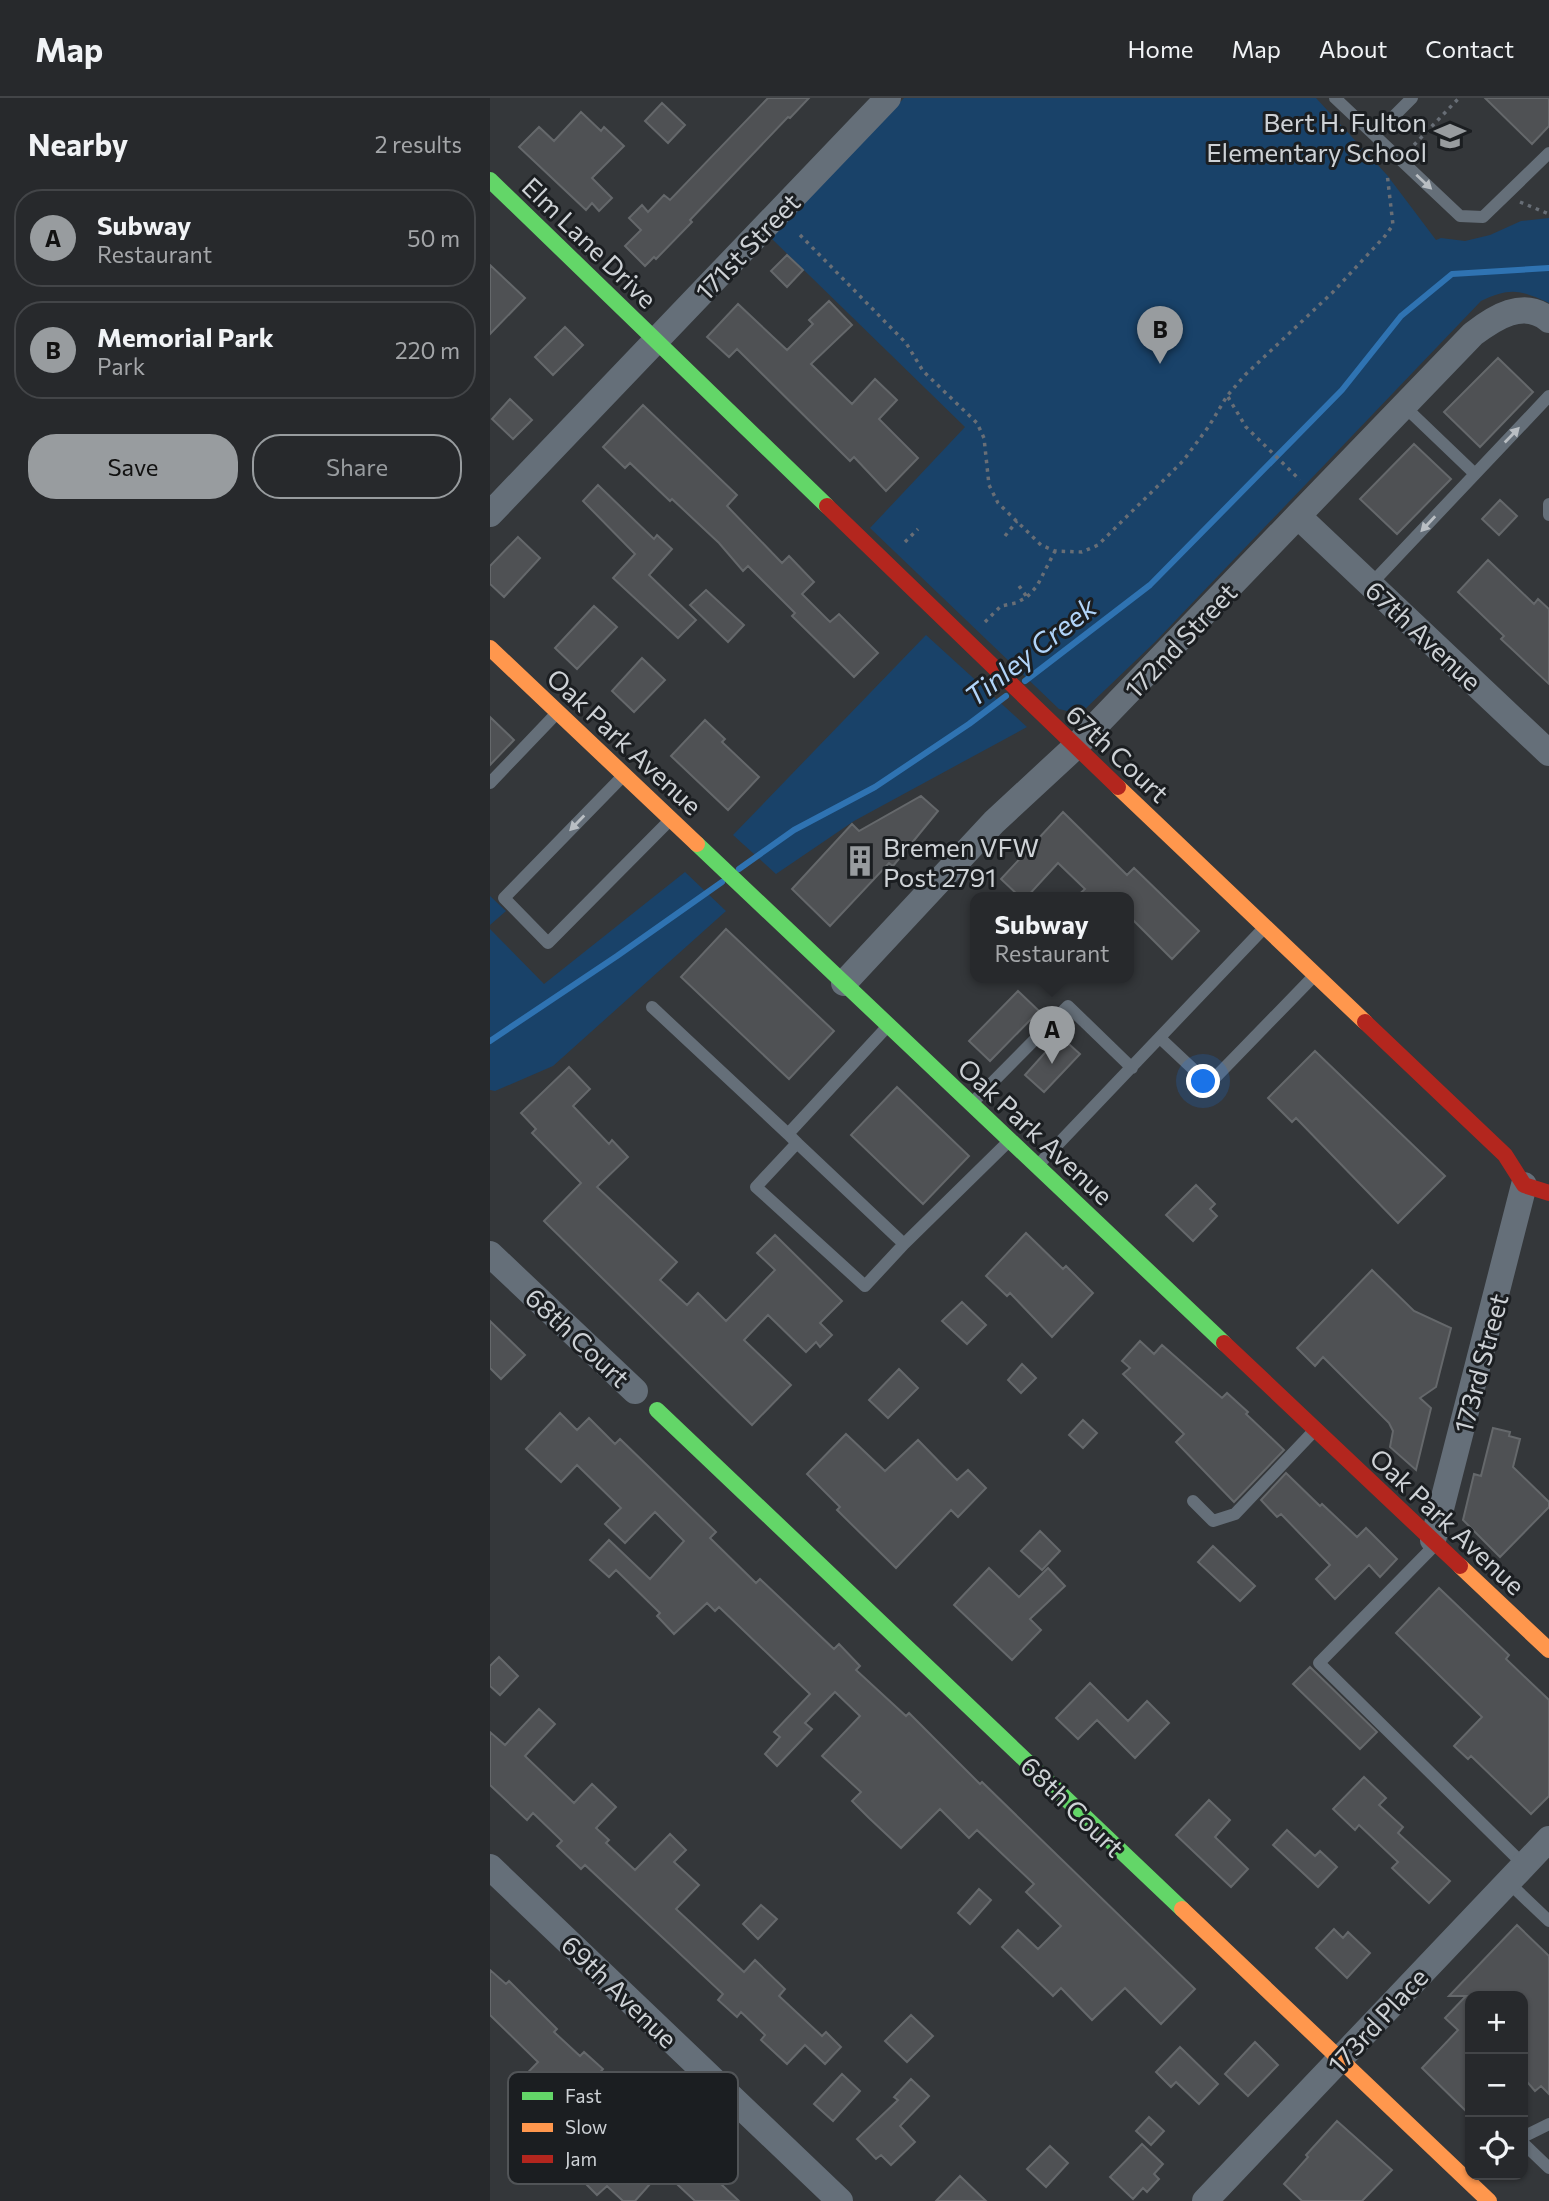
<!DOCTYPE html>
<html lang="en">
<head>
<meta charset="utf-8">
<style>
	body { margin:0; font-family:Commissioner,sans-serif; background:#333538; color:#f1f3f6 }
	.controls { position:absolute; right:21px; bottom:21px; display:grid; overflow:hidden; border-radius:14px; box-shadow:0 2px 5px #0004 }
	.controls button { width:63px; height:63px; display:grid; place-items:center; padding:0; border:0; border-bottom:2px solid #434548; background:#27292c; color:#f1f3f6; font:35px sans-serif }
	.you { position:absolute; left:714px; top:984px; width:24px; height:24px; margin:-18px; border:5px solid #fff; border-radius:50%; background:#1a73e8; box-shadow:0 0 0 10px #1a73e833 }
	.badge { display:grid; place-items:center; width:46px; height:46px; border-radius:50%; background:#989c9f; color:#111; font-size:23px; font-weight:700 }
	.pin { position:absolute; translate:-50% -58px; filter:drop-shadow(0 2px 4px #0008) }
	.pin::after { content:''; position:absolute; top:37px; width:24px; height:21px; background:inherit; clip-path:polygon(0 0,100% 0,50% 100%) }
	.popup { position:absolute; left:480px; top:794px; width:164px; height:91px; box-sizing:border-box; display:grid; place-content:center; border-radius:14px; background:#27292c; filter:drop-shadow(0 2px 5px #0005); font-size:23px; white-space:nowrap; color:#a4a6a9 }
	.popup b { font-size:26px; color:#f1f3f6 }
	.popup::after { content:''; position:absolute; left:50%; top:100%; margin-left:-14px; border:14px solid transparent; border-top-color:#27292c }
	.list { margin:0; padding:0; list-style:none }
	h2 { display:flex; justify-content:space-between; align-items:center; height:91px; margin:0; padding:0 28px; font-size:30px }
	h2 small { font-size:23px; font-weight:400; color:#a4a6a9 }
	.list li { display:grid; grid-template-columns:46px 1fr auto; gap:21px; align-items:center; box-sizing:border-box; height:98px; margin:0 14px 14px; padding:0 14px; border:2px solid #434548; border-radius:28px }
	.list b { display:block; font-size:26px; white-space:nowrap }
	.list p { margin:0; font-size:23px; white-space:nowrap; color:#a4a6a9 }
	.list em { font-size:23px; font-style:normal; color:#a4a6a9 }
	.actions { display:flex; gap:14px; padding:21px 28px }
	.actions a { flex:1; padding:16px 0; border:2px solid #989c9f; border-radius:28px; text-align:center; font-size:24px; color:#989c9f }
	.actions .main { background:#989c9f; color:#111 }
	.icon { flex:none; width:38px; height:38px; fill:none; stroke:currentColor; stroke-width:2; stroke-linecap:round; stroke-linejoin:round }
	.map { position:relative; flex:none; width:1059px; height:2103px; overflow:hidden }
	header { display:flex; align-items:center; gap:42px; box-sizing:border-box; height:98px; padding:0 35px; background:#27292c; border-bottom:2px solid #434548 }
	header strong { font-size:33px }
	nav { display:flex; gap:38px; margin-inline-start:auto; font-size:24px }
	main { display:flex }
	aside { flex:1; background:#27292c }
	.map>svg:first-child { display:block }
</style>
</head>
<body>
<header>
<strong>Map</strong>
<nav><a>Home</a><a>Map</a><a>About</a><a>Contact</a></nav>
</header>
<main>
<aside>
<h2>Nearby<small>2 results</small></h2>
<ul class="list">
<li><span class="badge">A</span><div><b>Subway</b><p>Restaurant</p></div><em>50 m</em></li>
<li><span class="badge">B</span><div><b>Memorial Park</b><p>Park</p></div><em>220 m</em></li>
</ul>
<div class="actions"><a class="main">Save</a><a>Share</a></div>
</aside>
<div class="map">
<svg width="1059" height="2103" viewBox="0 0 1059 2103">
	<rect width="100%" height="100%" fill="#34373a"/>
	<path fill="#194269" d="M414,0H826L897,77L946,142L951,140L975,143L1000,137L1031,123L1059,120V205C1030,192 1021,189 991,203L665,544L593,613L585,615L569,611L380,430L475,329L281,140Z
		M436,537L537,629L364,723L286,776L243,737Z
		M195,774L236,813L63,968L5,993L0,992V831L54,886Z
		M0,798L16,813L0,827Z"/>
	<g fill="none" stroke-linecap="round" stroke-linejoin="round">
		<path stroke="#2f73b2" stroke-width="6" d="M535,583L660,487L852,292L911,218L962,176L1059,170
			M249,771L304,732L385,689L479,626L516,598
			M0,943L127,858L232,784"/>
	</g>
	<path fill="#4f5154" stroke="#65686b" stroke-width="2" d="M278,0H319L300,20L298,19L200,122L202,124L166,161L164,159L155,168L135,148L151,132L139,120L152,107L158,114L174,97L180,102Z
		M995,0H1059V28L1042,46Z
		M172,5L195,27L178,45L155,23Z
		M91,14L111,33L114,29L134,48L102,80L122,100L109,113L102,105L96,112L29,49L49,29L64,43Z
		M297,157L313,172L297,189L281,173Z
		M0,167L35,200L0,236Z
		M339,203L362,227L321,266L362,306L385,281L407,302L389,321L428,360L396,393L364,359L360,363L247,251L239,259L217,239L248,206L297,252L323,226L319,222Z
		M75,229L93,247L63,277L45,259Z
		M1008,260L1043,294L990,349L954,314Z
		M20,301L42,322L23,341L2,321Z
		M153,307L247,397L237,408L292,465L299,458L324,484L312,496L340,524L349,516L388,555L364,579L302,518L305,515L258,468L253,473L229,445L182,401L180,403L140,365L135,370L113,349Z
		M924,346L961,381L907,436L870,401Z
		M108,387L164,441L167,437L182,451L159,477L206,522L188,540L123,480L145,456L93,403Z
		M1010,402L1027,418L1009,437L992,421Z
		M28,439L50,460L14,499L0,486V468Z
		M998,462L1044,506L1048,501L1059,511V586L1011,541L1014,538L968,494Z
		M216,492L254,527L238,544L200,507Z
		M104,508L127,529L87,571L65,550Z
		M152,560L175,582L144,614L122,593Z
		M0,619L24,642L0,667Z
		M215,622L235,641L232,644L269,679L238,712L181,658Z
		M431,698L448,713L403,768L399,765L340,828L302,791L362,726L369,733Z
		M573,714L637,777L644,770L709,833L682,861L639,818V800H585L595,791L568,765L536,800H531L511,781Z
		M236,831L344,933L299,981L191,879Z
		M528,893L549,913L500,963L479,943Z
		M570,938L590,956L554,994L535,977Z
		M825,953L955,1078L908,1125L806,1020L802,1024L778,1000Z
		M79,969L100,991L83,1008L119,1046L122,1042L138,1059L107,1089L187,1164L170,1182L197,1207L208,1195L236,1223L285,1172L267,1155L285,1137L352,1203L330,1225L342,1237L330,1249L326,1244L316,1254L278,1217L254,1242L301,1287L262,1327L54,1123L91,1085L42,1035L46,1031L31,1015Z
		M407,989L479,1058L433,1106L361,1037Z
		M706,1087L725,1106L720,1111L727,1118L703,1143L676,1117Z
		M536,1135L573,1171L576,1168L603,1195L562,1239L520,1195L517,1198L496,1178Z
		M882,1172L924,1213L961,1230L946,1289L930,1300L941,1310L926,1372L900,1349L903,1333L899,1325L833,1259L825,1268L807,1250Z
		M472,1204L496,1227L477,1246L452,1223Z
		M0,1223L35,1257L11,1281L0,1270Z
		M650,1243L664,1256L672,1247L732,1300L737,1295L758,1314L756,1316L794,1352L744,1404L686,1344L694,1336L633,1276L640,1270L632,1263Z
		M532,1266L546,1280L531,1295L518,1282Z
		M409,1271L428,1290L398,1320L379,1302Z
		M70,1315L87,1332L99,1320L125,1346L130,1341L226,1434L220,1440L266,1485L270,1481L344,1551L349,1546L370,1568L366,1572L416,1618L419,1615L490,1686L492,1684L705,1891L671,1926L635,1890L602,1922L571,1890L563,1898L512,1849L528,1832L548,1851L571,1828L536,1794L544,1786L487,1732L479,1740L450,1711L411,1750L379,1720L362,1703L371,1694L332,1658L370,1618L345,1594L315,1625L322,1631L287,1668L275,1656L290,1639L284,1634L320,1596L229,1509L225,1513L217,1505L184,1536L167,1518L170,1515L126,1472L119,1479L100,1462L119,1442L160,1481L194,1443L165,1414L135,1445L115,1426L131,1410L87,1367L71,1384L36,1351Z
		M593,1322L607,1335L593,1350L579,1337Z
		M1003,1330L1020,1334L1019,1338L1030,1341L1023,1369L1059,1404V1409L1010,1459L973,1422L984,1376L991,1378Z
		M356,1336L395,1373L428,1342L467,1382L478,1372L496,1390L468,1419L461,1412L406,1470L347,1412L350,1409L317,1376Z
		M796,1375L830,1408L832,1406L867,1439L876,1430L907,1461L890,1479L879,1467L845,1501L826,1481L840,1467L791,1416L787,1419L771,1402Z
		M550,1433L570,1453L552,1472L531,1453Z
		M723,1448L765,1488L750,1503L708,1464Z
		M499,1470L529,1499L558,1470L575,1488L540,1521L551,1532L522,1562L464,1507Z
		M949,1490L1019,1557L1016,1561L1059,1602V1698L1041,1716L981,1658L978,1661L964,1648L992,1619L906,1535Z
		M9,1559L28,1578L10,1597L0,1588V1568Z
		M820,1569L887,1634L870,1651L803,1586Z
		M600,1585L638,1623L657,1603L679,1625L645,1660L607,1622L588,1641L566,1620Z
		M49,1611L65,1626L35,1658L84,1705L102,1686L126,1709L106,1730L119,1742L116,1745L145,1772L180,1736L196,1752L184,1764L209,1787L186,1811L254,1874L265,1862L295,1891L289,1898L332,1938L336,1934L351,1949L335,1966L315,1947L297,1966L271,1942L275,1937L251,1914L247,1919L228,1902L233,1896L95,1767L91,1771L67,1748L72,1743L43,1715L37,1722L0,1687V1634L15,1647Z
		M874,1679L896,1700L889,1707L913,1729L908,1735L960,1783L939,1805L902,1770L908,1764L869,1727L865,1732L843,1711Z
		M719,1702L740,1722L725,1739L758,1771L741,1789L686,1737Z
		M797,1732L825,1758L830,1753L847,1769L828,1789L783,1747Z
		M489,1791L501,1802L480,1826L468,1815Z
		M271,1807L287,1821L268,1841L253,1826Z
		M1027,1827L1059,1858V1996L1051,1988L1045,1993L1033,1979V1898H980V2017L932,1970L968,1932L955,1920L976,1898H959Z
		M844,1831L853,1840L858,1834L880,1855L857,1880L826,1850Z
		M0,1872L16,1886L19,1883L67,1931L64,1934L90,1958L94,1954L113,1971L108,1977L133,2001L138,1996L162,2019L131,2052L100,2022L69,2052L54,2036L79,2011L53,1986L34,2006L21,1992L48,1964L0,1917Z
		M421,1917L443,1938L417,1964L395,1943Z
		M765,1944L788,1967L758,1998L735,1976Z
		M690,1949L728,1986L709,2006L686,1984L681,1989L666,1974Z
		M352,1976L370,1993L343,2023L324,2006Z
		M421,1981L439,1998L410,2028L425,2044L401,2067L391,2057L386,2061L367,2041L408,2002L404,1999Z
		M659,2019L674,2033L661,2047L646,2033Z
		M847,2023L902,2072L872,2103H812L794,2086L818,2059L816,2057Z
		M652,2046L673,2066L664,2076L669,2081L657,2094L653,2090L643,2101L620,2079Z
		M560,2048L578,2065L556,2089L537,2071Z
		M119,2049L160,2086L145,2103H133L117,2088L107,2097L90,2080Z
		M195,2052L249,2103H205L174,2074Z
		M470,2078L496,2103H446Z"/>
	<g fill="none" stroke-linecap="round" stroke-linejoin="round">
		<path stroke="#686e76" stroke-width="3.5" stroke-dasharray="3.5 5" stroke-linecap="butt" d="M924,47L969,0
			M1030,104L1059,116
			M310,137L416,245L433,273L487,325L494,340L499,387L508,405L551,447L565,453L592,454L608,447L693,363L719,328L737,298L755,277L843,194L895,138L903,127L897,75
			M738,299L756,329L810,382
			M515,438L527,423
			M415,444L428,431
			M529,488L537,499
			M495,524L511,508L526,505L537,499L547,488L565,453"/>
		<path stroke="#656f79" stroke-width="12" d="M845,0L970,118L993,119L1059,55
			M885,37L922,0
			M915,309L985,376
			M1059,406V417
			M881,486L1059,298
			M132,679L14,800L58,845L178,724
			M0,685L65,617
			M162,909L298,1036L396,930
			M670,940L719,986L823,879
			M484,1003L578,908L642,970
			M298,1036L307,1045L414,1146L375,1188L266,1089L307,1045
			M550,1065L774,830
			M414,1146L519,1043
			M703,1403L723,1423L745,1416L823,1334
			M944,1448L829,1565L1034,1767
			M1018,1784L1059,1823
			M1033,2039L1059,2026
			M1033,2045L1059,2070"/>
		<path stroke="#656f79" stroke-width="26" d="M0,416L398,0
			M809,419L1059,655
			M354,885L504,724L585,649L983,236C1004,220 1034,200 1059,222
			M0,1156L145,1293
			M943,1442L1034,1087
			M0,1769L350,2103
			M715,2103L1059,1741"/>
		<path stroke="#63d668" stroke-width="16" d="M0,82L337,408
			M207,746L734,1245
			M167,1312L692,1811"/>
		<path stroke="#ff974d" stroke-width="16" d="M0,550L207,746
			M628,689L875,924
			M970,1468L1059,1552
			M692,1811L999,2103"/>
		<path stroke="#b3261e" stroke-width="16" d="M337,408L628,689
			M875,924L1015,1057L1034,1087L1059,1095
			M734,1245L970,1468"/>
	</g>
	<defs><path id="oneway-solid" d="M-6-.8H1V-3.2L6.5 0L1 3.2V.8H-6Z" transform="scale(1.75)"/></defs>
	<g fill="#b9bec3">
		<use href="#oneway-solid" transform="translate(934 84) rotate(43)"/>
		<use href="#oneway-solid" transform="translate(1022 337) rotate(-46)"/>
		<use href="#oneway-solid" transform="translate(938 426) rotate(133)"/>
		<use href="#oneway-solid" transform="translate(87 725) rotate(134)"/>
	</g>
	<defs>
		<symbol id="school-bare" viewBox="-9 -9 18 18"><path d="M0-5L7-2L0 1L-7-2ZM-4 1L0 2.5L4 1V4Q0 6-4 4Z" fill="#989c9f" stroke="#1b1e21" stroke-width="2.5" paint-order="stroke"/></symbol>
		<symbol id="building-bare" viewBox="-9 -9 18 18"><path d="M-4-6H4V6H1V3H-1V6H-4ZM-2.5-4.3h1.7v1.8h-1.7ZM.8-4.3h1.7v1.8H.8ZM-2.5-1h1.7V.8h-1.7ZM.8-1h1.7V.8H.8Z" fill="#989c9f" stroke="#1b1e21" stroke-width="2.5" paint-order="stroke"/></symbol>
	</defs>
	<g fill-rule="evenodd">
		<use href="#school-bare" x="938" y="16" width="44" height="44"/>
		<use href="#building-bare" x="348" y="741" width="44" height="44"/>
	</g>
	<g text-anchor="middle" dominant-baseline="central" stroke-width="6" stroke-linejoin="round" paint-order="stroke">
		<g font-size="26" fill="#ced2d6" stroke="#1b1e21" text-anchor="end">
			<text x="937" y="23">Bert H. Fulton<tspan x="937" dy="30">Elementary School</tspan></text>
			<text x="393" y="748" text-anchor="start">Bremen VFW<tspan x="393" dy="30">Post 2791</tspan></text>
		</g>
		<g font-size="26" fill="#ced2d6" stroke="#1b1e21">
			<text transform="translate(100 144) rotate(44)">Elm Lane Drive</text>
			<text transform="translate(257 148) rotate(-46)">171st Street</text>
			<text transform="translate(934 537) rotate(43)">67th Avenue</text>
			<text transform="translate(690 542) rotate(-46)">172nd Street</text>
			<text transform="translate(135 643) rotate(43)">Oak Park Avenue</text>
			<text transform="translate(628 655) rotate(43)">67th Court</text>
			<text transform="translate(546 1033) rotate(43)">Oak Park Avenue</text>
			<text transform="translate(88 1239) rotate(43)">68th Court</text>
			<text transform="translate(990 1265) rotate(-75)">173rd Street</text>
			<text transform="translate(958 1423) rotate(43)">Oak Park Avenue</text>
			<text transform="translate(583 1708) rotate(44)">68th Court</text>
			<text transform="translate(130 1893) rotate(44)">69th Avenue</text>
			<text transform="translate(887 1922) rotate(-47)">173rd Place</text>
		</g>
		<g font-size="28" font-style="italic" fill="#b1d4f9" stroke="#1b1e21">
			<text transform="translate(540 553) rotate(-38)">Tinley Creek</text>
		</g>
	</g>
	<rect x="18" y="1974" width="230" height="112" rx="10" fill="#1b1e21" stroke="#515457" stroke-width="2"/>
	<rect x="32" y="1994" width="31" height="8" fill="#63d668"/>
	<rect x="32" y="2025" width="31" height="9" fill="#ff974d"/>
	<rect x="32" y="2057" width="31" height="8" fill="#b3261e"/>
	<g font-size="19" fill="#ced2d6">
		<text x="75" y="2005">Fast</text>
		<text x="75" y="2036">Slow</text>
		<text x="75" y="2068">Jam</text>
	</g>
</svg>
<div class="controls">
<button>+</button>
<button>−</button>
<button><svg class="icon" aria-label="locate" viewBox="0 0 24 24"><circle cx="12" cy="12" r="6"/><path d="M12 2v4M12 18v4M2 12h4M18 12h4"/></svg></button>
</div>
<div class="you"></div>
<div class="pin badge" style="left:562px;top:966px">A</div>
<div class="popup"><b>Subway</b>Restaurant</div>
<div class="pin badge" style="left:670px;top:266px">B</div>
</div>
</main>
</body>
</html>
